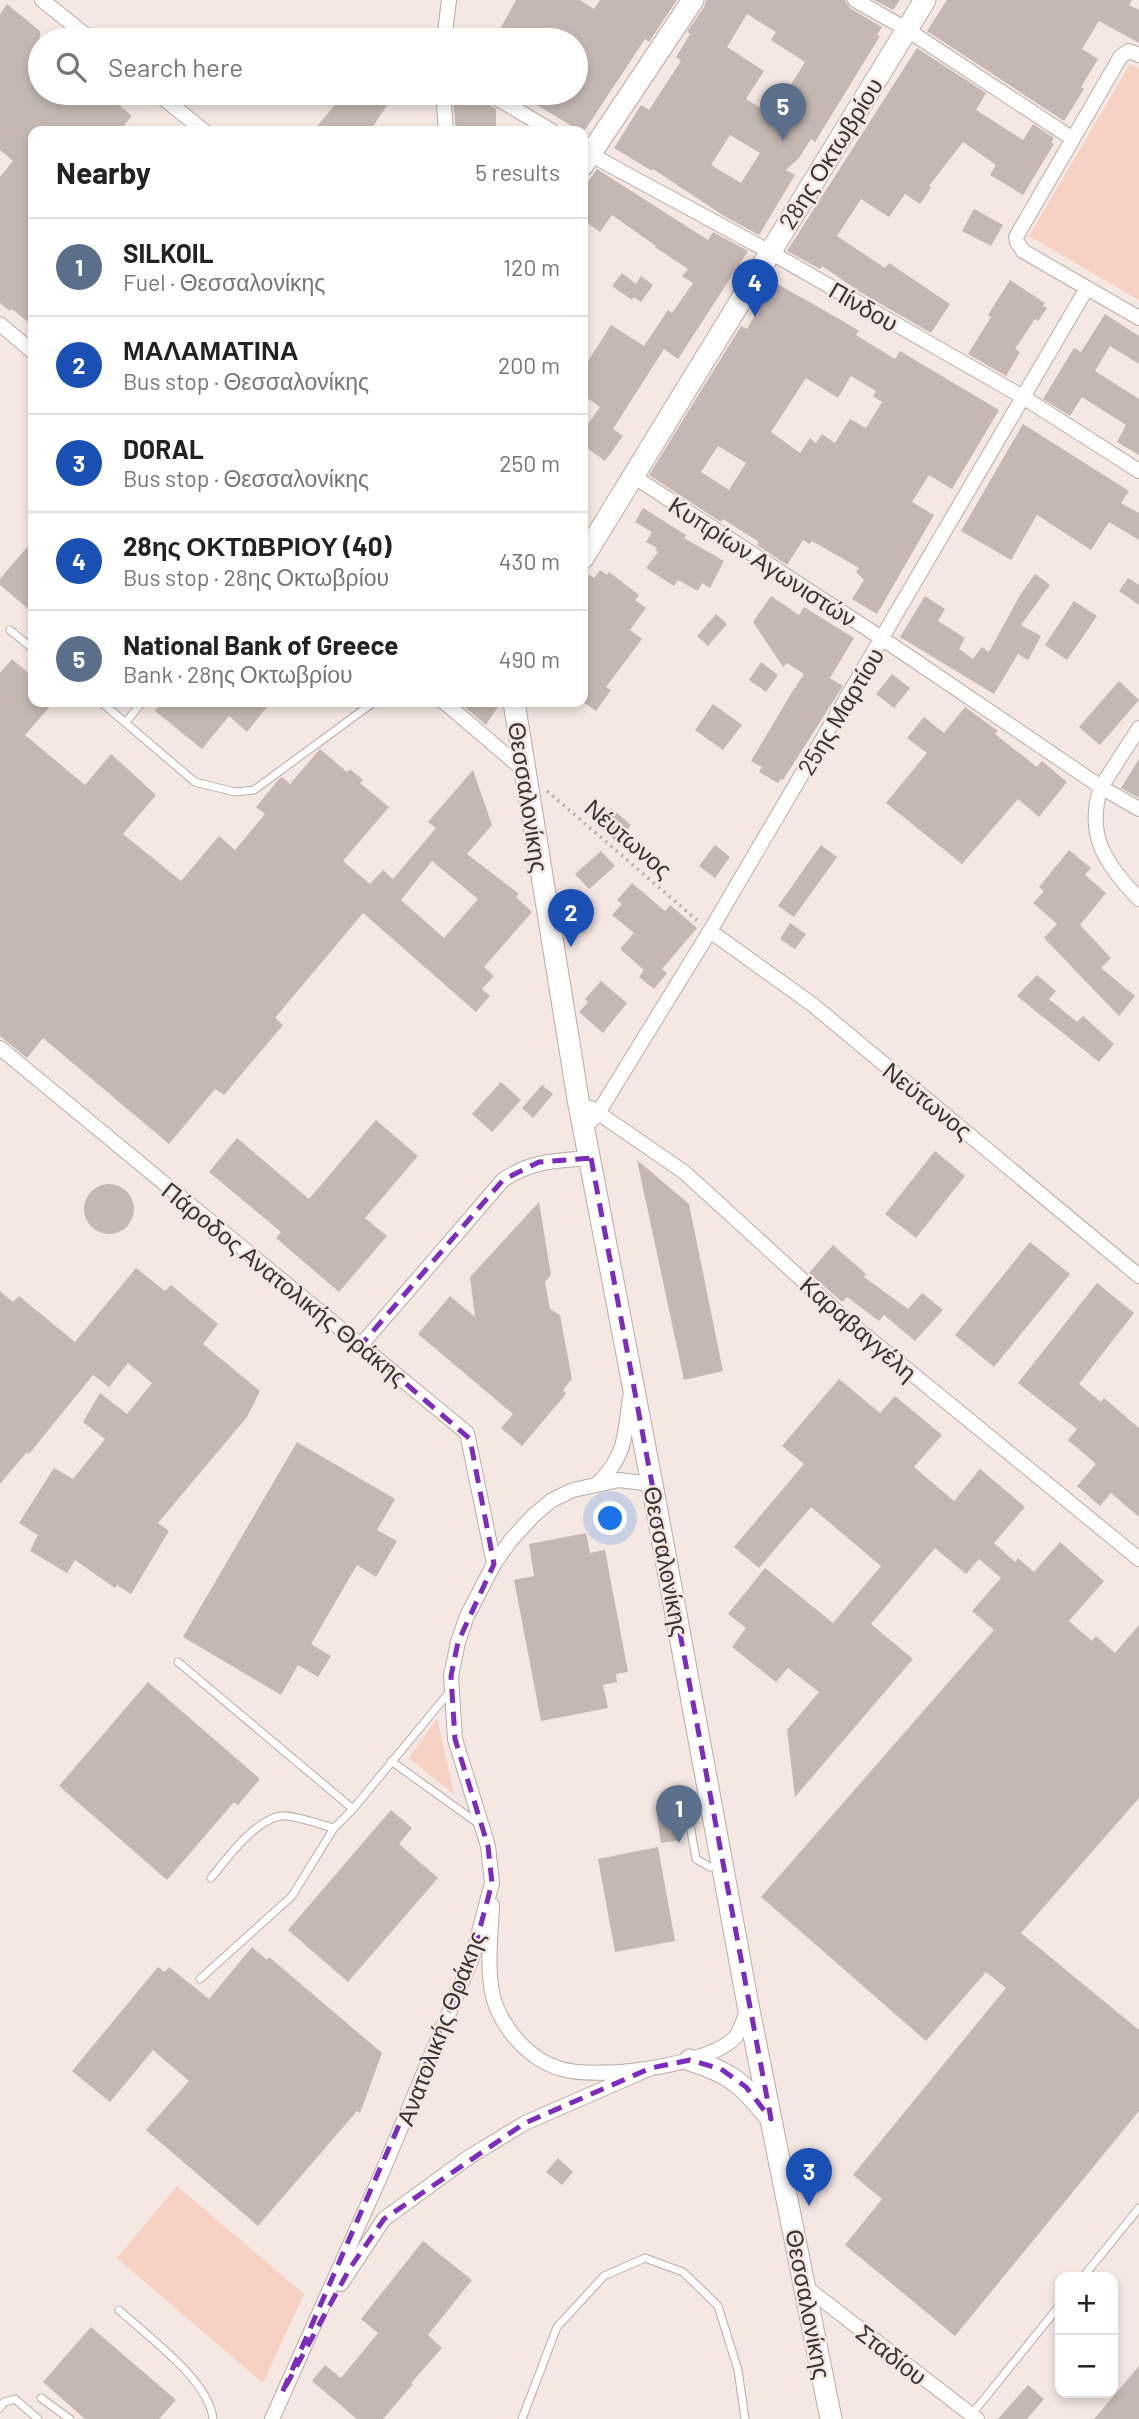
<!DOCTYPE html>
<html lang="en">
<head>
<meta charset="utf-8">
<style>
	body { margin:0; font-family:Barlow,sans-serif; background:#f6f6f6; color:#222 }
	.controls { position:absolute; right:21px; bottom:21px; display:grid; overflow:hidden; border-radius:14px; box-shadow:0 4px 10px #0003 }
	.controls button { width:63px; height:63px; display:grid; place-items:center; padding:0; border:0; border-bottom:2px solid #e0e0e0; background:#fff; color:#222; font:35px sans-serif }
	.you { position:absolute; left:611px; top:1519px; width:24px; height:24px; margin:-18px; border:5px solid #fff; border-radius:50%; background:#1a73e8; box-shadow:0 0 0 10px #1a73e833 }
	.badge { display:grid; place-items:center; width:46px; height:46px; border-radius:50%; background:#ea580c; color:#fff; font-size:23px; font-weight:700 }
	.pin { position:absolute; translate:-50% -58px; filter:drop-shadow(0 2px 4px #0008) }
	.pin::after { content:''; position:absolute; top:37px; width:24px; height:21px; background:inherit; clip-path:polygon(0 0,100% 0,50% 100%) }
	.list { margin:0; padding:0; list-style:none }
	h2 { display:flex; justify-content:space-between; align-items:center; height:91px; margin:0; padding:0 28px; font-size:30px }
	h2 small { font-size:23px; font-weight:400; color:#767676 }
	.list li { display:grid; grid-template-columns:46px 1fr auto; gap:21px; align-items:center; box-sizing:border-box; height:98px; padding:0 28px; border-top:2px solid #e0e0e0 }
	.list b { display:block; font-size:26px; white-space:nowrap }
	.list p { margin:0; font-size:23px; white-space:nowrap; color:#767676 }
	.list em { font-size:23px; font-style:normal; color:#767676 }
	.icon { flex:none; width:38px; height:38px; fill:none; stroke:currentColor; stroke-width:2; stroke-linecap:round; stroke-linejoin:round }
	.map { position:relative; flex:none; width:1139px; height:2419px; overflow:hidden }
	.search { position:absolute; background:#fff; box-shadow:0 4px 10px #0003; left:28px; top:28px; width:560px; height:77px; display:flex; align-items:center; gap:18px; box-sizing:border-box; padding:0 24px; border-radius:38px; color:#767676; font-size:26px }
	.panel { position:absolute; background:#fff; box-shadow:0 4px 10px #0003; left:28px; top:126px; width:560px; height:581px; border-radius:14px }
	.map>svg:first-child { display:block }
</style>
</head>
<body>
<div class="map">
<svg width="1139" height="2419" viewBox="0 0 1139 2419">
	<rect width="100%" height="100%" fill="#f5e8e3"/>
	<path fill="#f7d1c3" d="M1130,64L1139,68V300L1029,236Z
		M437,1718L454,1794L409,1758Z
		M177,2186L304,2294L263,2383L117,2258Z"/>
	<path fill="#c5b8b3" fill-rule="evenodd" d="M516,0H580L594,9L600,0H677L649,42L645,39L583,133L517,93H576V40H494Z
		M706,0H845L850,8L882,27L877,35L880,36L815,142L811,139L799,158L786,170L795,175L759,235L724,216L653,169L652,171L614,148L641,105L649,110L681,61L676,57L690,34L687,32L704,7ZM747,14L776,32L771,40L805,62L772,115L746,99L764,71L727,47ZM730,135L760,153L741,183L711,165Z
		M874,0H900L893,10Z
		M947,0H1132L1129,5L1139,10V43L1099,21L1082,49L1098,59L1081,87L1084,89L1064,121L927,31Z
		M7,4L40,31V93H105L132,116L119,131H33V326L12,309L10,311L0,303V177L13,161L0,150V14Z
		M917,48L986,93L976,110L1023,140L1033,124L1054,138L1051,142L1054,144L1023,195L990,175L996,165L963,142L929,186L931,188L920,204L905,194L889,217L861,199L837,236L885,268L889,263L950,304L931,333L860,292L822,266L820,269L787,251Z
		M345,93H395L370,131L367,129L363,131H313Z
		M483,101L496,109V131H456L453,102Z
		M597,169L708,240L713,232L748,251L678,359L664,349L613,429L623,436L605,461L583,445V431L600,407L583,395V369L611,325L644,346L668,310L672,313L693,283L682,276L688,269L655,247L656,246L612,215L600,232L583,220V189Z
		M974,209L1003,225L991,246L962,231Z
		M622,273L636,284L641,276L653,285L641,302L634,297L632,300L612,286Z
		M1010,280L1045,303L1043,306L1047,308L1038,321L1035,319L1015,349L1020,352L1006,376L968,354L991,317L988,315Z
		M774,282L841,320L859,331L856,335L895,359L900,351L999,410L952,489L929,475L912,502L934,515L877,614L852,599L864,580L856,572L859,568L812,541L810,544L803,540L787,565L757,545L759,542L723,519L721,522L649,475L741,326L747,329ZM851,376L876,391L873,396L882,402L866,428L850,419L835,443L822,434L816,443L810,438L800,453L771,432L806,378L838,398ZM718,446L746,463L729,490L701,472Z
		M1105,314L1139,336V364L1110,346L1095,371L1139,399V455L1117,442L1126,425L1082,397L1070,416L1043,399L1074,348L1081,352Z
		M1023,424L1129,491L1121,503L1139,513V540L1109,522L1091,550L1037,515L1011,560L961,531Z
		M643,508L686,535L684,538L724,561L710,588L702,583L698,591L678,580L674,586L646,568L658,552L655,550L657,548L646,542L652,532L635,522Z
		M33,540V613L0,585V579Z
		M600,570L607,575L609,572L639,595L635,600L646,608L630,630L642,639L606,687L611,690L596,711L583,702V571L594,578Z
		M1035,574L1050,585L1021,625L1041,636L1028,660L1018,654L994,694L900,637L925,596L945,609L938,621L965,638L959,649L973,659L982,647L989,652L1020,595Z
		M1128,578L1139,585V605L1119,591Z
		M771,596L799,615L804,607L854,638L830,678L843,686L783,780L781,779L778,783L759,772L762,767L751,761L795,687L797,688L796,686L804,674L787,663L783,667L753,622Z
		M1074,601L1097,616L1067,660L1045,645Z
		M716,614L727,624L708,646L697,636Z
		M12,659L33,677V702H54L25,735L85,785L111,754L156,795L123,834L181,881L219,836L235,850L265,814L256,807L279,779L282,777L290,784L320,749L347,772L350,769L363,780L360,783L389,807L343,861L370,884L383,870L393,879L436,828L428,822L473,770L492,825L467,854L519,894L516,897L532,912L484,967L494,976L482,989L490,996L476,1012L363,913L275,1018L283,1025L224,1095L215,1089L169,1144L43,1038L27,1058L0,1036V673ZM432,861L478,899L444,938L401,900Z
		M761,662L778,675L766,692L749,680Z
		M892,674L910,688L894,708L876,694Z
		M1119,681L1139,700L1100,745L1079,727Z
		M163,702H271L247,732L229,716L202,749L155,711Z
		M459,702H501L486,725Z
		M713,704L742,725L723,750L695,730Z
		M965,707L998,731L995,734L1037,767L1042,761L1067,782L1039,817L1018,799L962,864L886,803L927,753L907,738L924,717L944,733Z
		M1139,759V798L1121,788Z
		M611,808L631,825L617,842L597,825Z
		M715,845L730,857L715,878L699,866Z
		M821,845L837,857L794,917L778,906Z
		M1069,850L1091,868L1085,875L1106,893L1080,925L1111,958L1101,968L1135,996L1119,1016L1044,938L1057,924L1033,903L1044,891L1039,887Z
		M601,851L615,866L589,889L575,874Z
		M632,883L665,911L670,905L697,928L662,969L667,973L654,989L639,977L644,970L620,949L634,933L612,915L622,904L617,900Z
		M790,923L806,934L795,949L780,939Z
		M1037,975L1056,991L1049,999L1077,1022L1083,1016L1114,1044L1099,1062L1017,996Z
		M601,981L627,1003L603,1033L579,1012L588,1002L585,999Z
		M501,1082L521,1100L492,1132L472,1114Z
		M542,1085L553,1094L533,1118L522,1108Z
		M376,1120L418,1156L365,1218L387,1236L339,1292L276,1238L281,1232L209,1172L237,1138L309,1199Z
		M935,1151L965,1176L916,1238L885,1214Z
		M637,1160L689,1204L723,1371L684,1380Z
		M84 1209a25 25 0 1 1 50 0a25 25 0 1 1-50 0Z
		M539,1202L551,1275L545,1282L550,1309L560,1315L572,1379L563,1390L566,1394L522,1446L501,1428L513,1414L418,1334L450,1296L475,1317L470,1277Z
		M1030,1242L1070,1274L994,1367L955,1335Z
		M833,1245L866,1274L864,1277L908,1309L922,1293L943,1310L915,1341L884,1315L879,1321L847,1297L842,1302L809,1273Z
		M136,1268L165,1291L171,1285L218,1324L203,1344L260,1391L247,1417L158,1523L169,1531L131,1594L117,1585L115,1588L75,1560L67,1573L30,1551L38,1535L19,1523L54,1468L73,1479L105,1439L83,1422L100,1393L127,1414L152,1383L128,1363L109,1387L93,1375L29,1454L27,1452L0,1484V1291L13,1302L19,1296L75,1342Z
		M1097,1283L1134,1313L1079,1384L1101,1402L1104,1398L1139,1428V1517L1111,1493L1100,1506L1077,1486L1096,1464L1068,1440L1077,1429L1018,1383Z
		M839,1379L880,1413L895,1396L942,1435L914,1467L954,1501L980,1469L1025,1507L994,1543L1015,1562L1018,1558L1034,1572L1060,1542L1104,1581L1069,1621L1092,1641L1096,1636L1115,1653L1139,1625V1798L1021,1933L1139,2030V2111L955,2336L845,2245L882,2199L853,2175L1006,1988L986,1972L926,2041L761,1897L994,1630L972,1611L1001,1578L979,1559L966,1574L935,1548L871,1624L913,1659L795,1797L787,1730L819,1692L788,1668L776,1682L732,1647L746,1628L728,1614L765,1568L833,1623L881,1566L811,1507L759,1568L734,1547L804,1464L782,1446Z
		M297,1442L395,1499L377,1530L397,1541L376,1577L357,1565L311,1644L331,1656L318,1677L298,1665L281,1695L183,1637Z
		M586,1533L590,1553L605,1550L628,1672L616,1674L617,1682L603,1685L608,1708L541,1721L514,1580L534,1576L529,1544Z
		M148,1682L260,1779L238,1805L234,1802L167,1880L59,1786Z
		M391,1810L412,1828L399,1844L438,1878L348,1982L288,1930Z
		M675,1815L680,1840L661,1843L657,1818Z
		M658,1847L675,1941L615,1952L598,1859Z
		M252,1947L267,1960L269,1957L382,2053L360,2113L357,2111L258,2226L146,2130L189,2081L153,2050L110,2102L72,2071L158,1967L165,1972L169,1967L209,1999Z
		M558,2158L573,2172L562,2185L546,2172Z
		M423,2241L472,2280L428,2335L442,2348L411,2383L413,2384L383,2419H357L312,2381L325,2365L341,2378L378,2333L361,2319Z
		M91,2327L176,2400L159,2419H85L43,2382Z
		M1139,2366V2419H1094Z
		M1028,2385L1044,2399L1027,2419H998Z"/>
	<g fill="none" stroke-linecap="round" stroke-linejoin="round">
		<defs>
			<path id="service" d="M10,630L33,649
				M101,702L195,782L235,792L254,790L374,702
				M126,722L142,702
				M178,1662L353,1809
				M391,1761L479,1824
				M698,1799L688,1814L696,1859L710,1867
				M211,1878C228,1857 253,1822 280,1816C292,1814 321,1825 334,1828
				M200,1979L292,1896L334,1828L353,1809L451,1690
				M1083,2277L1139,2208
				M119,2310C147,2336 210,2381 213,2419
				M41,2398L70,2419
				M0,2408L4,2402L15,2399L38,2419
				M972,2414L1060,2305
				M522,2419L557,2327L604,2276L645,2258L683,2272L718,2306L738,2370L745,2419"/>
			<path id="minor" d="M42,0L92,40
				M855,0L906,29L1073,139
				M444,40L449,0
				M1139,55L1129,51L1121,56L1016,237L1017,242L1023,251L1139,318
				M157,93L204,131
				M443,93L446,131
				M488,93L552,131
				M584,151L770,252L1023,397L1139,471
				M0,324L33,352
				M633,476L883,639L1101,787C1085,835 1106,865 1139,899
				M444,702L525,771
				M1139,728L1101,787L1139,809
				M710,931L813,1005L1139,1276
				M0,1048L467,1433L494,1564
				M591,1108L684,1172L844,1318L1139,1559
				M584,1129L598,1113L710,931L1087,288
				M361,1345L503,1180C532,1160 557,1161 591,1158
				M597,1484C626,1457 625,1434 630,1397
				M492,1905C491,1935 485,1978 496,2006C507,2033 530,2059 558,2068C595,2081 699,2066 730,2042C740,2035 743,2021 747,2010
				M341,2284L384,2219L469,2157L525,2123L651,2068
				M807,2288L977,2419
				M272,2419L381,2175L472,1958L492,1883L488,1846L455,1739L451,1676L458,1642L467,1616L494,1564L511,1540L533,1516L552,1500L573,1490L619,1480L652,1484"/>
			<path id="secondary" d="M583,165L693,0
				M583,558L925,0
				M514,702L578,1099L652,1484L748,2005L831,2419
				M690,2060C731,2073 742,2083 769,2116"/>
		</defs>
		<use href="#service" stroke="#b8aca7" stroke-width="9"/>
		<use href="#minor" stroke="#b8aca7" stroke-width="16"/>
		<use href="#secondary" stroke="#b8aca7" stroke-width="23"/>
		<path stroke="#b6aca8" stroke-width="3.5" stroke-dasharray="2 5" stroke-linecap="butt" d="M547,791L698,921"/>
		<use href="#service" stroke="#fff" stroke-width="7"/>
		<use href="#minor" stroke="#fff" stroke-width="14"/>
		<use href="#secondary" stroke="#fff" stroke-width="21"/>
	</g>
	<path fill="none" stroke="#7b2cbf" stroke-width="5" stroke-dasharray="14 9" stroke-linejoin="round" d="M591,1158L771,2119L746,2087L721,2069L690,2060L651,2068L525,2123L384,2219L350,2268L282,2393L472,1958L492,1883L488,1846L455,1739L451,1676L458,1642L494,1564L470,1439L361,1345L503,1180L539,1162Z"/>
	<g text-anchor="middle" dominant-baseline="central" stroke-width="5" stroke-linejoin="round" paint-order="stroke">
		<g font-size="24" fill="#393432" stroke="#f5e8e3">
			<text transform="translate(830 153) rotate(-58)">28ης Οκτωβρίου</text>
			<text transform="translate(864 306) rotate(30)">Πίνδου</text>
			<text transform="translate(763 561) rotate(33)">Κυπρίων Αγωνιστών</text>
			<text transform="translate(840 711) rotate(-59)">25ης Μαρτίου</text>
			<text transform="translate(529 797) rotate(81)">Θεσσαλονίκης</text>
			<text transform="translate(629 838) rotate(41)">Νέυτωνος</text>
			<text transform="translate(928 1100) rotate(39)">Νεύτωνος</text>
			<text transform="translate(285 1283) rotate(39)">Πάροδος Ανατολικής Θράκης</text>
			<text transform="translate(859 1328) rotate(41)">Καραβαγγέλη</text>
			<text transform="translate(667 1561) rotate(79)">Θεσσαλονίκης</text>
			<text transform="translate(440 2028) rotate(-69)">Ανατολικής Θράκης</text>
			<text transform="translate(809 2304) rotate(79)">Θεσσαλονίκης</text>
			<text transform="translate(892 2354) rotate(38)">Σταδίου</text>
		</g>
	</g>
</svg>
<div class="controls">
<button>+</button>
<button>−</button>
</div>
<div class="you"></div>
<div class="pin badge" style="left:679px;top:1843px;background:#5c6f8a">1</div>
<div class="pin badge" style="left:571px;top:947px;background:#1a4fb4">2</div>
<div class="pin badge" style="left:809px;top:2206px;background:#1a4fb4">3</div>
<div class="pin badge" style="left:755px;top:317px;background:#1a4fb4">4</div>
<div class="pin badge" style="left:783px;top:141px;background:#5c6f8a">5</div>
<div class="search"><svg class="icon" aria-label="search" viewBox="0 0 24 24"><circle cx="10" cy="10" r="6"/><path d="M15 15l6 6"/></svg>Search here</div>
<section class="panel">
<h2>Nearby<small>5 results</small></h2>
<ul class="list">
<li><span class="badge" style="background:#5c6f8a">1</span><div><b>SILKOIL</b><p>Fuel · Θεσσαλονίκης</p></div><em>120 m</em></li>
<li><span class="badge" style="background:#1a4fb4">2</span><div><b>ΜΑΛΑΜΑΤΙΝΑ</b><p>Bus stop · Θεσσαλονίκης</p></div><em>200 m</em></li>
<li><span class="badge" style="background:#1a4fb4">3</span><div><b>DORAL</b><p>Bus stop · Θεσσαλονίκης</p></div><em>250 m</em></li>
<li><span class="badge" style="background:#1a4fb4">4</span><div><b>28ης ΟΚΤΩΒΡΙΟΥ (40)</b><p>Bus stop · 28ης Οκτωβρίου</p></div><em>430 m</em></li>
<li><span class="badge" style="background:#5c6f8a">5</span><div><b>National Bank of Greece</b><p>Bank · 28ης Οκτωβρίου</p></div><em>490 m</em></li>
</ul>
</section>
</div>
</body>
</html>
